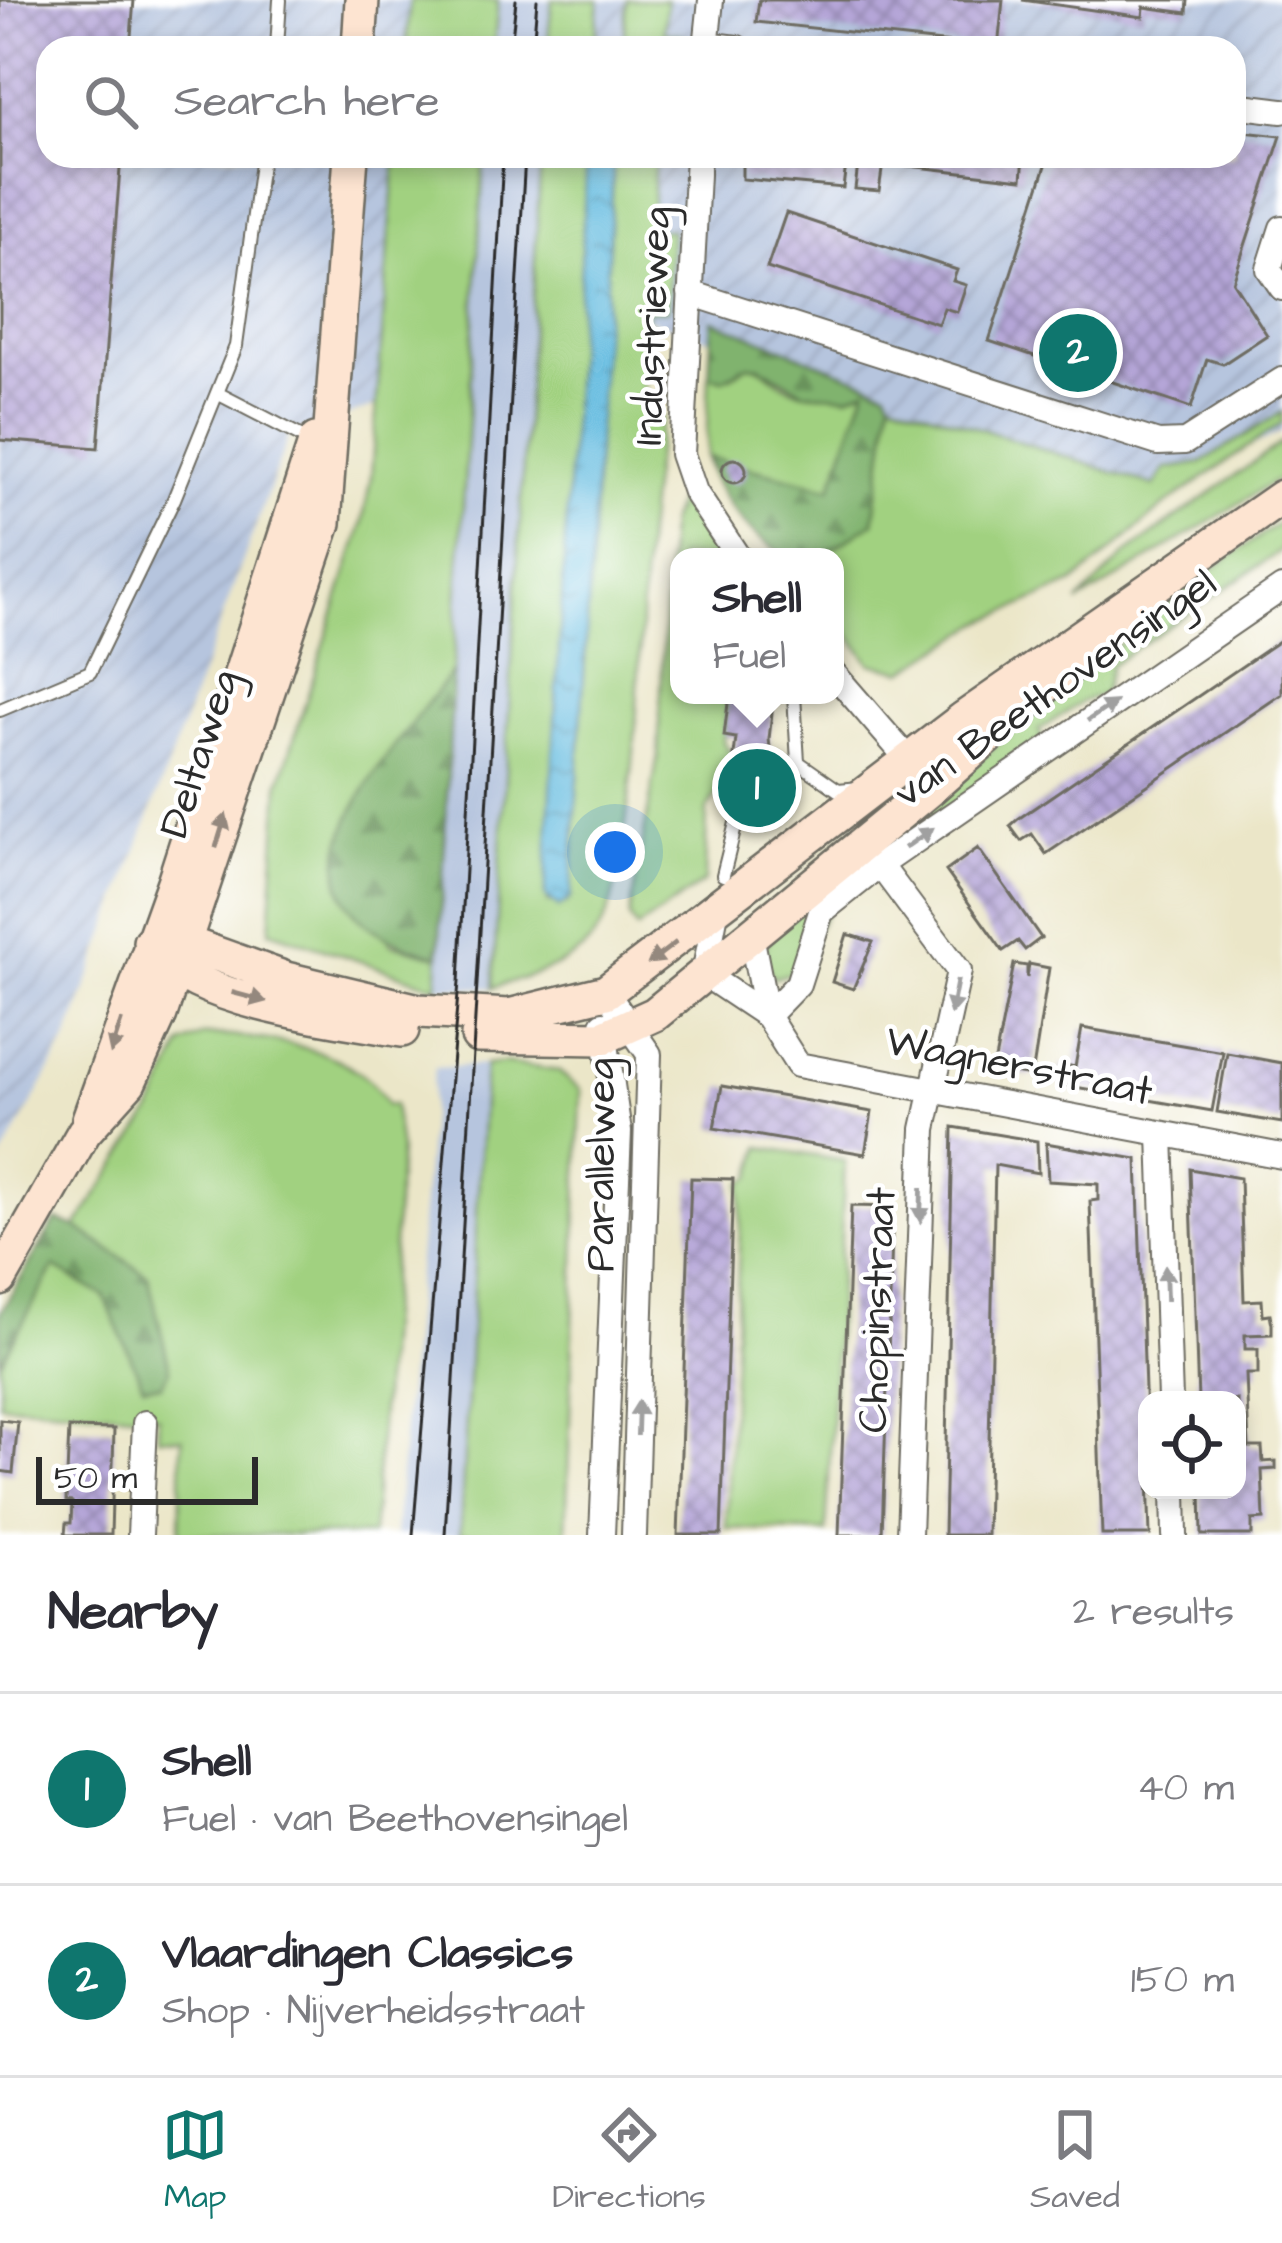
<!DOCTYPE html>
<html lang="en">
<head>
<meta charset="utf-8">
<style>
	body { margin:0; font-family:"Architects Daughter",sans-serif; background:#f7f7f7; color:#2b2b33 }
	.controls { position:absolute; right:36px; bottom:36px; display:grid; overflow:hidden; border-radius:24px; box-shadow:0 6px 18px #0003 }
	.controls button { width:108px; height:108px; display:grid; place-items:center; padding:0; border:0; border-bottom:3px solid #e1e1e2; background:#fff; color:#2b2b33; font:60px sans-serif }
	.scale { position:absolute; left:36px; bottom:30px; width:222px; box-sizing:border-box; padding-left:12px; border:6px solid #2b2b2b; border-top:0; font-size:33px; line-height:42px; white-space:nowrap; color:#2b2b2b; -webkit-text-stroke:9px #fff; paint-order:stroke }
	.you { position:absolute; left:615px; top:852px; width:42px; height:42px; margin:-30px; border:9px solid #fff; border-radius:50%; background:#1a73e8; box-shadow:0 0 0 18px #1a73e833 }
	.badge { display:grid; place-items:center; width:78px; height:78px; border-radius:50%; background:#0f766e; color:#fff; font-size:39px; font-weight:700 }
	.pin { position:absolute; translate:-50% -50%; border:6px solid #fff; box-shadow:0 3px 12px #0006 }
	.popup { position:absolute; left:670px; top:548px; width:174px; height:156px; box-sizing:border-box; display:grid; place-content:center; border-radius:24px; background:#fff; filter:drop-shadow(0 3px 9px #0005); font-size:39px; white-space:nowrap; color:#7c7c81 }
	.popup b { font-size:45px; color:#2b2b33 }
	.popup::after { content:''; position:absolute; left:50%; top:100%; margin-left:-24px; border:24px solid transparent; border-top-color:#fff }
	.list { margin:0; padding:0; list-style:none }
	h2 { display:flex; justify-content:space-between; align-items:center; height:156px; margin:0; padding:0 48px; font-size:51px }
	h2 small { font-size:39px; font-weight:400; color:#7c7c81 }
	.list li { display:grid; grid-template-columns:78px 1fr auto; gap:36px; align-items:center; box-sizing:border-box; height:192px; padding:0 48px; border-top:3px solid #e1e1e2 }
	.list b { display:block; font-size:45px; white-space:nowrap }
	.list p { margin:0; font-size:39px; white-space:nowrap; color:#7c7c81 }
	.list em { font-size:39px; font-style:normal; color:#7c7c81 }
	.icon { flex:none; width:66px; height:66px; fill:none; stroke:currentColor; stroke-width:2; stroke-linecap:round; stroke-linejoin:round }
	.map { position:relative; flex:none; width:1282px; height:1535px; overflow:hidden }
	.search { position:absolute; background:#fff; box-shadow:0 6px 18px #0003; left:36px; right:36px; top:36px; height:132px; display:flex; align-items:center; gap:30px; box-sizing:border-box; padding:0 42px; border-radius:36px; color:#7c7c81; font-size:45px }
	.sheet { height:540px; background:#fff }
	nav { display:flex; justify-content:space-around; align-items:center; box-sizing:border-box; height:168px; border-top:3px solid #e1e1e2; background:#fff; font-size:33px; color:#7c7c81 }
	nav a { display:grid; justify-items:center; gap:6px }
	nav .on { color:#0f766e }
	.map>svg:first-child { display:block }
</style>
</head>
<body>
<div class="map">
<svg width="1282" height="1535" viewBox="0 0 1282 1535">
	<defs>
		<pattern id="industrial-furrows" width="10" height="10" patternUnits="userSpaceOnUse" patternTransform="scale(3)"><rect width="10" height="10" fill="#b6c5de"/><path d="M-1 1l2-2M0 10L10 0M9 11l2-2" fill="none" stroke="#9da9bf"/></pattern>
		<pattern id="forest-firs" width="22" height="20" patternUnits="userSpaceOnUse" patternTransform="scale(3)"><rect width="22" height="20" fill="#80b36e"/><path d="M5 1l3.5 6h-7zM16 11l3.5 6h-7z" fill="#69925b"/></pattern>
		<pattern id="water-ripples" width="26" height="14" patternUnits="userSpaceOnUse" patternTransform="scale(3)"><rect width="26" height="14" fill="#61badf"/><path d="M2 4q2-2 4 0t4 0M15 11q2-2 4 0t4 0" fill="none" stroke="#5097b5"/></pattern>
		<pattern id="building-cross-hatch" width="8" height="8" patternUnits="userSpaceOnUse" patternTransform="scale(3)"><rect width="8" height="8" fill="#b5a6d8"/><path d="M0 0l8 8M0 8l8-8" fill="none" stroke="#9387af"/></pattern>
	</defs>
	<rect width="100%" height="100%" fill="#fff"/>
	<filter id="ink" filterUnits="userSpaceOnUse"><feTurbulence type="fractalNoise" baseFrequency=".00833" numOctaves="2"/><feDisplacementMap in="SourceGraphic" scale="24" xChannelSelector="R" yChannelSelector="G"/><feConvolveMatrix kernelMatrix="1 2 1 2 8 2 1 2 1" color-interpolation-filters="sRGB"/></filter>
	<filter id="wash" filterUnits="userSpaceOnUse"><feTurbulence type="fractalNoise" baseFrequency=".004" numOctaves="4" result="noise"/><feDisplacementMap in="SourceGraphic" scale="48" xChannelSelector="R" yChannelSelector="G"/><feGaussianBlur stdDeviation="2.7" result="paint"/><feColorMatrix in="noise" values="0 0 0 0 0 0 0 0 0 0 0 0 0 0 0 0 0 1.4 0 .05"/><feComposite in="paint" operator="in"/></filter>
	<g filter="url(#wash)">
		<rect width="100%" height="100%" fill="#ebe6c8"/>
		<path fill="url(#industrial-furrows)" fill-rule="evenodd" d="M0,0H1282V432L1160,489L642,317L289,435L68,1038L0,1162ZM48,48H1234V156H48Z"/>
		<path fill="#b6c5de" d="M498,0H552L547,48H494Z
			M484,156H541L493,988L437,987Z
			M485,1065L460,1535H395L434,1068Z"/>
		<path fill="#a1d180" stroke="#667e56" stroke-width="3" d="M410,0H498L494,48H406Z
			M552,0H599L595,48H547Z
			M627,0H667L664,32L683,35L682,48H623Z
			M396,156H484L453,671L376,774L341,845L391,944L439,956L437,987L270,931L279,786L362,525L371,477Z
			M541,156H587L548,902L566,904L571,898L614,156H655L651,229L671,230L668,310H647L643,415L663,417C632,556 648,703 622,846C616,879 614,915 591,941C566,969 527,976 493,988Z
			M747,365C764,366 768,375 781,383C809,401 837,394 867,386L831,488L706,457L709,376L731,377Z
			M891,399L1154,486L1165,469L1201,463L1282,412V423L1164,506L1074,583L981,623L904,671L870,663L835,615V557H814L874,522Z
			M1282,442V477L1077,603L1126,554Z
			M681,493L724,557H679V695H729L723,742L734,756L719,771L726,781L707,809L705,881L637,929L629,918L658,756L669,523Z
			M1282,521V550L1111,665L1104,694L1083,701L1039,730L1043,740L843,883L792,973L774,978C761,961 763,949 772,931L1199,578Z
			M204,1035C262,1036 361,1047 387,1105L394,1104L400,1150L372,1535H180L182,1438L158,1437V1416L0,1404V1363L54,1267L104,1296L122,1329L148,1276L76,1227L151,1113L182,1045Z
			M505,1063L558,1071L581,1090L566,1535H460L485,1065Z
			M761,1147L845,1161L826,1532L726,1528L742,1183L752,1177Z"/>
		<path fill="url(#forest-firs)" stroke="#566f4c" stroke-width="3" d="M712,320L887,390L891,399L874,522C856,532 836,550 816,556C772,571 712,495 706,457L831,488L866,388L848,396L804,392L759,366L747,365L724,379L709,376Z
			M453,671L439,956C243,906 379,767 453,671Z
			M56,1220L76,1227L148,1276L170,1370L161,1385H143L104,1296L54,1267L0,1363V1313Z"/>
		<path fill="url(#water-ripples)" stroke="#467285" stroke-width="3" d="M587,156H614L571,898L559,907L545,896Z"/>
		<g id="blocks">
			<path fill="url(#building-cross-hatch)" d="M0,0H134L130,48H48V156H121L98,448L0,440Z
				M759,0H1003L998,48L756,22Z
				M1022,0H1188L1187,13L1144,7L1143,17Z
				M1234,131L1281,136L1233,282L1267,335L1223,364L1207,359L1191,408L989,341L1049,156H1234Z
				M742,156H847L843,188L742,179Z
				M859,156H1024L1022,179L883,163L879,191L855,189Z
				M786,213L957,270L953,281L966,285L957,312L944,308L938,324L767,268Z
				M722 471a12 12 0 1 1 24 0a12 12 0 1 1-24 0Z
				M1282,639V694L1046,854L1032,834L1021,841L1010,826L1018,819Z
				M729,695H774L769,739L773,774L794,812L765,832L730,790L736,738L724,736Z
				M978,848L1041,938L1025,950L1018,941L1003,951L946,871Z
				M847,934L873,942L853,989L832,982Z
				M1014,964L1027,966V978L1029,964L1049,968L1032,1076L993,1070Z
				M1082,1028L1223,1052L1212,1111L1058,1084L1061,1064L1075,1067Z
				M1227,1053L1282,1063V1123L1217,1112Z
				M722,1086L872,1112L865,1154L714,1128Z
				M953,1127L1037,1141L1038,1173L995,1165L987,1535H944Z
				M1046,1143L1137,1159L1150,1535H1102L1090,1201L1098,1200V1184L1048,1181Z
				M1190,1169L1240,1178L1244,1301L1262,1300L1263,1315L1270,1314L1272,1324V1334L1245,1335V1349H1258V1374H1246L1249,1447H1262L1263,1462L1276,1461V1469L1262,1470L1264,1519L1252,1520V1535H1202L1201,1490H1237V1400H1198Z
				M691,1178L733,1179L721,1535H678Z
				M851,1206L893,1207L882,1535H839Z
				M0,1420L18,1422L13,1473L0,1471Z
				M69,1428L114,1429L111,1535H65L66,1523H71L72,1502L66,1501Z"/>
		</g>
	</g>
	<g filter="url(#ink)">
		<use href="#blocks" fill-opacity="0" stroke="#6e6c62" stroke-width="3"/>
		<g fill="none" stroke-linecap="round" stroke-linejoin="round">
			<defs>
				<path id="lane" d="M277,48L280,0
					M217,393L314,443
					M0,710L90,672L174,499L236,346L262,156
					M798,762L838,790L860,788
					M723,875L738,815L798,762L794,695"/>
				<path id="street" d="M706,44L737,48
					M706,48L711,0
					M1234,105L1282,111
					M698,156L682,454L695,492L738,557
					M1282,228L1269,269L1282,288
					M690,293L1158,443L1185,442L1282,380
					M835,675L932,787
					M880,865L959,971L924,1129L909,1535
					M716,912L704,974L767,1016
					M751,935L767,1016L798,1065L1282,1156
					M606,992L649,1054L634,1535
					M767,1016L798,984L821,912L880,865L1282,588
					M1161,1134L1170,1400
					M1174,1490L1175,1535
					M140,1535L145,1423
					M602,1535L619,1132L603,1024"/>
				<path id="secondary" d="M359,48L362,0
					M150,942L186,943L286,979L419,1011L509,1016L606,992L963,719L1282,497
					M163,957C202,1003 342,1020 402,1030
					M478,1036L602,1038L655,1014L932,787L1072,663
					M89,1119L174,882L316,440
					M0,1279L84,1132L129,1082L160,1014L324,523L351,156"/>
			</defs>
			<use href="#lane" stroke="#6e6c62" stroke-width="16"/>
			<use href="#street" stroke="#6e6c62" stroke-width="28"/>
			<use href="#secondary" stroke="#6e6c62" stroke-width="38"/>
			<use href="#lane" stroke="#fff" stroke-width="12"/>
			<use href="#street" stroke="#fff" stroke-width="24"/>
			<use href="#secondary" stroke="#fde4d1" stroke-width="33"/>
			<path stroke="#2b2b2b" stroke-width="3" d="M511,48L516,0
				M533,48L537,0
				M413,1535L459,982L503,156
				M445,1535L525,156"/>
		</g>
		<defs><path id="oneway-solid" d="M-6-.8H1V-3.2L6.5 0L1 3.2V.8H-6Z" transform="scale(3)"/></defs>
		<g fill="#a0a0a0">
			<use href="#oneway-solid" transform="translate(1102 711) rotate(-34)"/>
			<use href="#oneway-solid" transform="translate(919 838) rotate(-35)"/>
			<use href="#oneway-solid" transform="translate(954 997) rotate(101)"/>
			<use href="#oneway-solid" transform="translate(921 1205) rotate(92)"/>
			<use href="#oneway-solid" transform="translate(1166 1283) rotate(-92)"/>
			<use href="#oneway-solid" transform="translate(638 1418) rotate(-88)"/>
		</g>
		<g fill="#94887e">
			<use href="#oneway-solid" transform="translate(221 831) rotate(-73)"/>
			<use href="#oneway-solid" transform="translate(662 953) rotate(143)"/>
			<use href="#oneway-solid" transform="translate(249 997) rotate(15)"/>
			<use href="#oneway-solid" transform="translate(116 1037) rotate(108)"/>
		</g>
	</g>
	<g text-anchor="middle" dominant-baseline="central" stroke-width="9" stroke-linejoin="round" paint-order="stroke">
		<g font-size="42" fill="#2b2b2b" stroke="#fff">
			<text transform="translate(653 326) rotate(-88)">Industrieweg</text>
			<text transform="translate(1055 689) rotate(-35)">van Beethovensingel</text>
			<text transform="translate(200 754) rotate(-72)">Deltaweg</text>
			<text transform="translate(1019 1067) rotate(11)">Wagnerstraat</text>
			<text transform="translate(602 1165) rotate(-90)">Parallelweg</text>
			<text transform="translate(878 1310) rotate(-88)">Chopinstraat</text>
		</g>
	</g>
</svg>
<div class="controls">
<button><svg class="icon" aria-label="locate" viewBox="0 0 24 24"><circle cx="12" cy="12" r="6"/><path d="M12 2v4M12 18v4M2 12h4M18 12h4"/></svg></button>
</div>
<div class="scale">50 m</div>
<div class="you"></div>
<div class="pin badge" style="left:757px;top:788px">1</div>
<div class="popup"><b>Shell</b>Fuel</div>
<div class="pin badge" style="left:1078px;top:353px">2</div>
<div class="search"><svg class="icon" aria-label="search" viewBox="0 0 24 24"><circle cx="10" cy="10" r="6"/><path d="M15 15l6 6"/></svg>Search here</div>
</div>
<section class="sheet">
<h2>Nearby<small>2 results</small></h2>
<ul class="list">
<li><span class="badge">1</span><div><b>Shell</b><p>Fuel · van Beethovensingel</p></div><em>40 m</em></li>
<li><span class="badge">2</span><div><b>Vlaardingen Classics</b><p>Shop · Nijverheidsstraat</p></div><em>150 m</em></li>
</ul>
</section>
<nav>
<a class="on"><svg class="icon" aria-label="map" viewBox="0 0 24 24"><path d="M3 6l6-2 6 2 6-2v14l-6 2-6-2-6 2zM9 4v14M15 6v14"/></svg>Map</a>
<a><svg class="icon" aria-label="directions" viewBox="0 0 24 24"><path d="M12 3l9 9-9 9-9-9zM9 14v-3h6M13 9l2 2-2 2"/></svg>Directions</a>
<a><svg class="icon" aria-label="saved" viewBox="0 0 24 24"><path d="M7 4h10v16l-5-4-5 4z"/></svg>Saved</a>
</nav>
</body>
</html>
